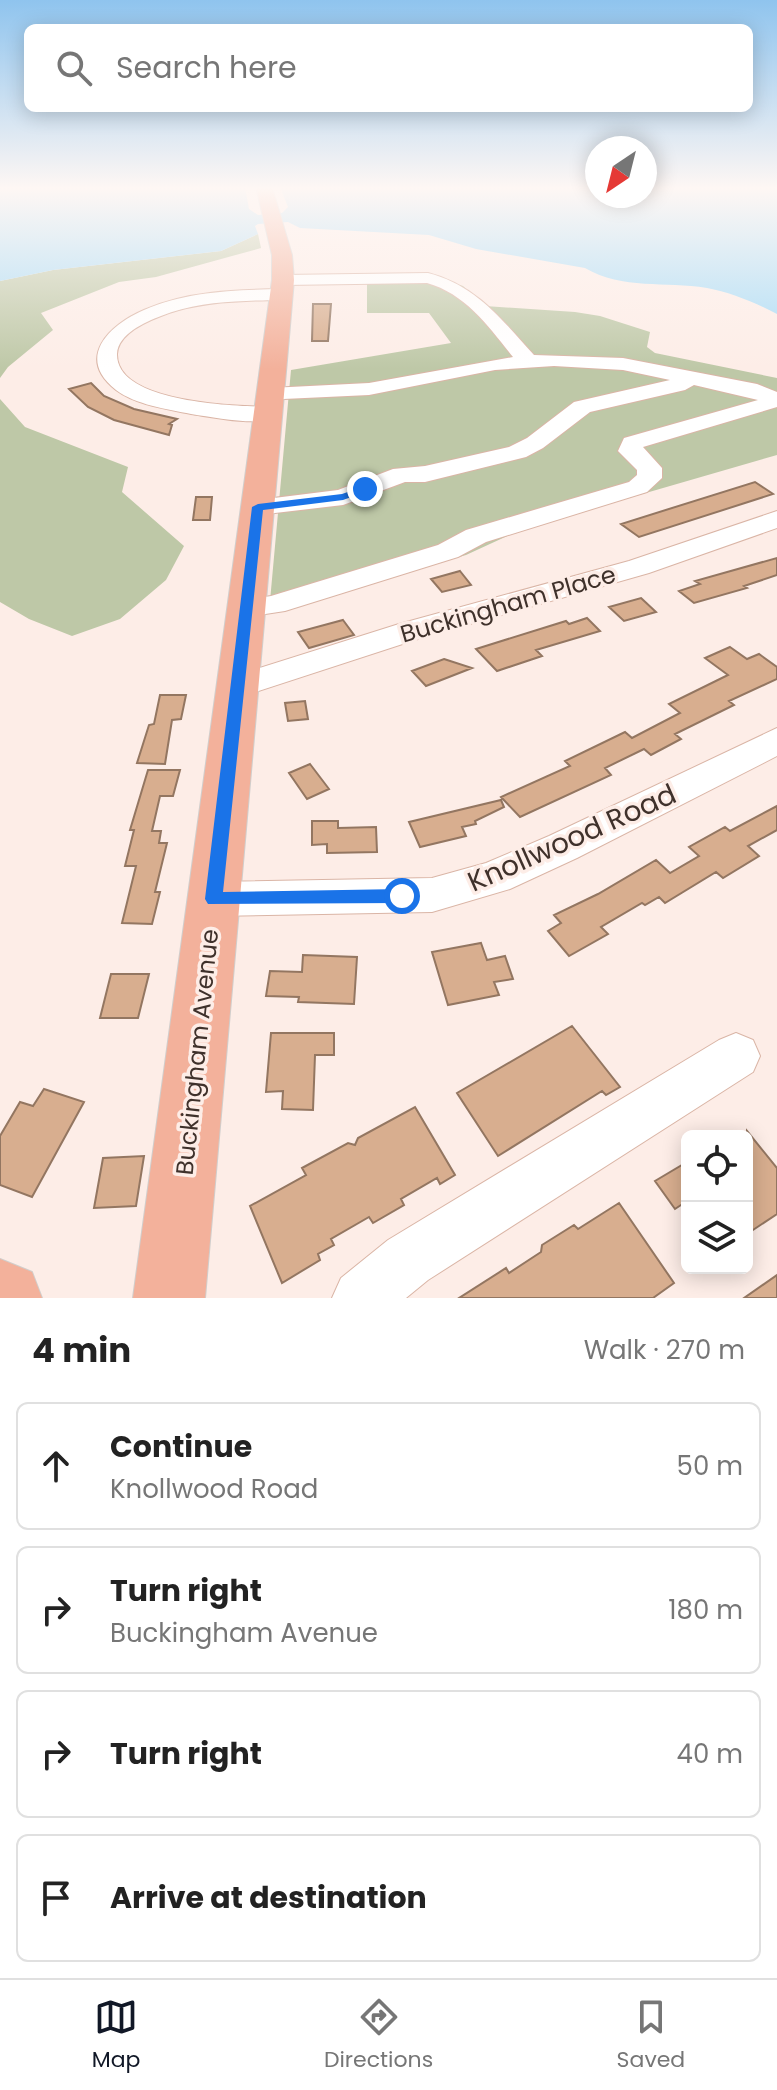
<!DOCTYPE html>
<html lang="en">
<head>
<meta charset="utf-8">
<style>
	body { margin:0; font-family:Poppins,sans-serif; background:#f6f6f6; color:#222 }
	.controls { position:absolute; right:24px; bottom:24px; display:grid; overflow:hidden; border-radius:12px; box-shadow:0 4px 20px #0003 }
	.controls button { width:72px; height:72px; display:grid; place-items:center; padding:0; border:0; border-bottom:2px solid #e0e0e0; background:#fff; color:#222; font:40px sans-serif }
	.compass { position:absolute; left:585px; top:136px; width:72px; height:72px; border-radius:50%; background:#fff; box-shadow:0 4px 20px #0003; rotate:215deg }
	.stop { position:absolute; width:24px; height:24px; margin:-18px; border:6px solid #1a73e8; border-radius:50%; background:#fff }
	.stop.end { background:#1a73e8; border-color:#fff; box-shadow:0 2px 8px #0008 }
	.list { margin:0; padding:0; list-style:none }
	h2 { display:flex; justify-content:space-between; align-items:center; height:104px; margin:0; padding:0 32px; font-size:34px }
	h2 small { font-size:26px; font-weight:400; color:#767676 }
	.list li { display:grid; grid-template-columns:52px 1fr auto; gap:24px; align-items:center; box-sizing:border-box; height:128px; margin:0 16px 16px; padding:0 16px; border:2px solid #e0e0e0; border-radius:12px }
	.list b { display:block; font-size:30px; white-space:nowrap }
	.list p { margin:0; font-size:26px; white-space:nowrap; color:#767676 }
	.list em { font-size:26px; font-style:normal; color:#767676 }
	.icon { flex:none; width:44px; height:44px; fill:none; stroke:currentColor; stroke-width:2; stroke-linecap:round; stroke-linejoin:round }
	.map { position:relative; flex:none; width:777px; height:1298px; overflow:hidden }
	.search { position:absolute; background:#fff; box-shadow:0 4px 20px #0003; left:24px; right:24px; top:24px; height:88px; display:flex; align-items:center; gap:20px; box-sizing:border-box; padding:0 28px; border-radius:12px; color:#767676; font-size:30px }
	.sheet { height:680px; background:#fff }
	nav { display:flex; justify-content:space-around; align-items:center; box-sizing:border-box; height:112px; border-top:2px solid #e0e0e0; background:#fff; font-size:22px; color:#767676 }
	nav a { display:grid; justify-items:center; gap:4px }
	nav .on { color:#111827 }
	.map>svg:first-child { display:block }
</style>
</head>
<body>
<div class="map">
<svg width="777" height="1298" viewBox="0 0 777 1298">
	<rect width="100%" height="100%" fill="#fdede7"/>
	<path fill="#bec8a7" d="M258,234L261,248L156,277L119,282L41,313L53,330L8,367L0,378V281L53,270L221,251Z
		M367,276L438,278L463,286L485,306L575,312L600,316L650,332L647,347L655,353L777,378V455L525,528L466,555L269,612L291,370L451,343L429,313H367Z
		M0,399L25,427L128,467L122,492L184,546L166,580L120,619L72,636L29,619L0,602Z"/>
	<path fill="#a9dcf7" d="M0,187H245L249,209L258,215L282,213L288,207L280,187H597V196H645V187H777V314C756,303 730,292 707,288C665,281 623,290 585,268L476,249L429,235L300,228L288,222L258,224L255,226L258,234L221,251L53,270L0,281Z"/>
	<path fill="#d8ae8f" stroke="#937661" stroke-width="2" d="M313,304H331L328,341H312Z
		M91,383L104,396L134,409L177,419L169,424L172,425L169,435L114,420L88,407L69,389Z
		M755,482L773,494L639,537L621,524Z
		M196,497H212L210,520H193Z
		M777,558V575L744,586L747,588L694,603L679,591L700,584L695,581Z
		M460,571L471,585L442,592L431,579Z
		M641,598L656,612L624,621L609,607Z
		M587,618L600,631L536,650L542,656L497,671L476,649L566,621L569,624Z
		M343,620L354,635L309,648L298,632Z
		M730,647L747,659L759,654L777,667V679L729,701L734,705L675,734L681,739L651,755L644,749L605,768L611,775L520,817L501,797L570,766L565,761L625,732L632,738L680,713L669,704L728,675L705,658Z
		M444,659L472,668L426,686L412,671Z
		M160,695H186L181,719L172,720L165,764L137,763L149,725L154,724Z
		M305,701L308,719L288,721L285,703Z
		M310,764L329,789L307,799L289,773Z
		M148,770H180L173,796H160L152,831H161L159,843H167L155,892H160L152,924L122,923L136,866H125L134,830H130Z
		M501,800L504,807L475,821L476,824L462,827L466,836L420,847L409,822Z
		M777,806V830L748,846L759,856L723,878L716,872L665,903L659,897L645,905L642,903L601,927L608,934L569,956L548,931L561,923L554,915L598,894L656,860L670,873L699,856L689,847L725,827L730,831Z
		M312,821H338V828L376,827L377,852L327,853V844L312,845Z
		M481,943L487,960L505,956L513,979L494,982L499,995L448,1005L432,952Z
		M303,955L357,957L354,1004L298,1002L299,997L266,996L270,971L302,972Z
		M111,974H149L138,1018H100Z
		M572,1026L620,1087L606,1095L602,1091L498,1156L457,1093Z
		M271,1033H334V1055H315L313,1110L282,1109L283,1091L266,1092Z
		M44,1089L84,1102L32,1197L0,1185V1136L20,1102L33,1106Z
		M415,1107L455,1175L440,1184L437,1178L401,1199L404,1205L373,1223L369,1217L331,1239L334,1245L318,1254L320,1260L282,1283L250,1206L306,1175L302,1168L348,1143L355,1145L358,1138Z
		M747,1131L777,1168V1214L747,1234Z
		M144,1156L136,1206L94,1208L103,1158Z
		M687,1162V1201L675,1209L655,1181Z
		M619,1203L674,1283L653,1298H459L506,1268L509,1273L541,1252L542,1245L574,1225L578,1229Z
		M777,1275V1298H744Z"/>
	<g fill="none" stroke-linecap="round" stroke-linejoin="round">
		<defs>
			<path id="minor" d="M428,273C476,285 502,320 534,355L623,358L757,384L777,392V407L643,447L662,468V478L647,492L486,542L458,557L285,611L246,617L235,614L231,608L235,602L271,596L438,545L466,530L629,482L637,475V470L618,451L624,438L758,400L694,385L685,390L590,412L543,448L526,457L425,482H405L343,505L258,515L249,513L245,507L249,501L338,490L393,469L425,466L509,447L527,438L574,402L670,380L623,370L554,366L495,370L369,395L262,400L259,395L270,388L369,383L513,357C489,327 466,294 427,283L283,285L274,280L283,275Z
				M282,289L288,290L291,294L288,298C275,301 260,300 246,301C217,302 188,305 161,316C145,322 118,334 117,354C116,403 234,406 268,407L276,409L279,414L276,419C251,425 217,418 191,414C167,409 136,405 116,390C75,358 109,325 144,310C187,291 236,290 282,289Z
				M777,511V528L649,573L421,638L237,698L225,695L220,687L225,679L399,624L629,561Z
				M777,728V756L577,858L510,889L432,912L214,916L199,911L193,899L199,887L214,882L432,878L486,863L549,836Z
				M736,1033L753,1040L760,1056L753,1072L428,1280L406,1298H332L341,1278L388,1240L719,1040Z"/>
			<path id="major" d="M256,187H272L292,255L294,280L205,1298H133L272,280V255Z
				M0,1259L32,1272L42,1298H0Z"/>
		</defs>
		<use href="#minor" stroke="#dab5a6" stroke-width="2"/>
		<use href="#major" stroke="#d1cecc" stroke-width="2"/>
		<use href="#minor" fill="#fff" fill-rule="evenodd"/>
		<use href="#major" fill="#f3b19b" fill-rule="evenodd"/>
	</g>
	<linearGradient id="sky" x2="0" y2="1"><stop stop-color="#8fc4ee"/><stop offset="0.51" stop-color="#fef7f4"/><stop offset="1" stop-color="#fef7f4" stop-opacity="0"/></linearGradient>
	<rect width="777" height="369" fill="url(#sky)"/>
	<path fill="#1a73e8" d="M365,486L370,489L368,491L343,500L263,510L223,892L402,889L410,896L402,903L208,904L205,899L252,507L258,504L342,494Z"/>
	<g text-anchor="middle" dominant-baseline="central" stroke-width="7" stroke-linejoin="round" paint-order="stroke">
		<g font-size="24" fill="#3f312b" stroke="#fdede7">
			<text transform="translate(508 604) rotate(-16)">Buckingham Place</text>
			<text transform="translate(197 1052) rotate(-84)">Buckingham Avenue</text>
		</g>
		<g font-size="28" fill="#3f312b" stroke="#fdede7">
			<text transform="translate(572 838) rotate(-24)">Knollwood Road</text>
		</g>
	</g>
</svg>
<div class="controls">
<button><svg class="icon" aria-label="locate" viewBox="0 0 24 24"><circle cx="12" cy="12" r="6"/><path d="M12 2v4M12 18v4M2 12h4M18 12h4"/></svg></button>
<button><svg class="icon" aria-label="layers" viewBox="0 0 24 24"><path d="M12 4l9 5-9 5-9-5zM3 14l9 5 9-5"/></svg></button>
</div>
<svg class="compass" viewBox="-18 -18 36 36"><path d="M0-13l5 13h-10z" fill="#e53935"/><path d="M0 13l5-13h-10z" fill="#767676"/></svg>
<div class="stop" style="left:402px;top:896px"></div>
<div class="stop end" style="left:365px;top:489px"></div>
<div class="search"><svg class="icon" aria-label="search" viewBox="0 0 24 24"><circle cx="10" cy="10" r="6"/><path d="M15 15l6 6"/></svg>Search here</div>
</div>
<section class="sheet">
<h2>4 min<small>Walk · 270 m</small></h2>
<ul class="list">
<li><svg class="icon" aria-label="ahead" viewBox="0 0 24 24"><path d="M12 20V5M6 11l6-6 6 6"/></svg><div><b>Continue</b><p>Knollwood Road</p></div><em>50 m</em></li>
<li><svg class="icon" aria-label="right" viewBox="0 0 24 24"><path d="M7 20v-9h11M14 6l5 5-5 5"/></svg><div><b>Turn right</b><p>Buckingham Avenue</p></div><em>180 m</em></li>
<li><svg class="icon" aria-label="right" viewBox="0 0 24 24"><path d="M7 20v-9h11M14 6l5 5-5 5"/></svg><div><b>Turn right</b></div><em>40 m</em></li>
<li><svg class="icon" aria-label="arrive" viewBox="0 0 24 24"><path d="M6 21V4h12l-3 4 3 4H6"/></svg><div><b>Arrive at destination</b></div></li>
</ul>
</section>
<nav>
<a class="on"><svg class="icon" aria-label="map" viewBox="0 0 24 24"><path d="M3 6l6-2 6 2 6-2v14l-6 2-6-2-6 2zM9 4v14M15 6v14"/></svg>Map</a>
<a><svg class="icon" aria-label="directions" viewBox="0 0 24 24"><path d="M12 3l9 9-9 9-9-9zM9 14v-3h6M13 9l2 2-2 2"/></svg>Directions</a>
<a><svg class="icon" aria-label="saved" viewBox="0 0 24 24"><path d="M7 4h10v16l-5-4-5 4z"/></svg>Saved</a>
</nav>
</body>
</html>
